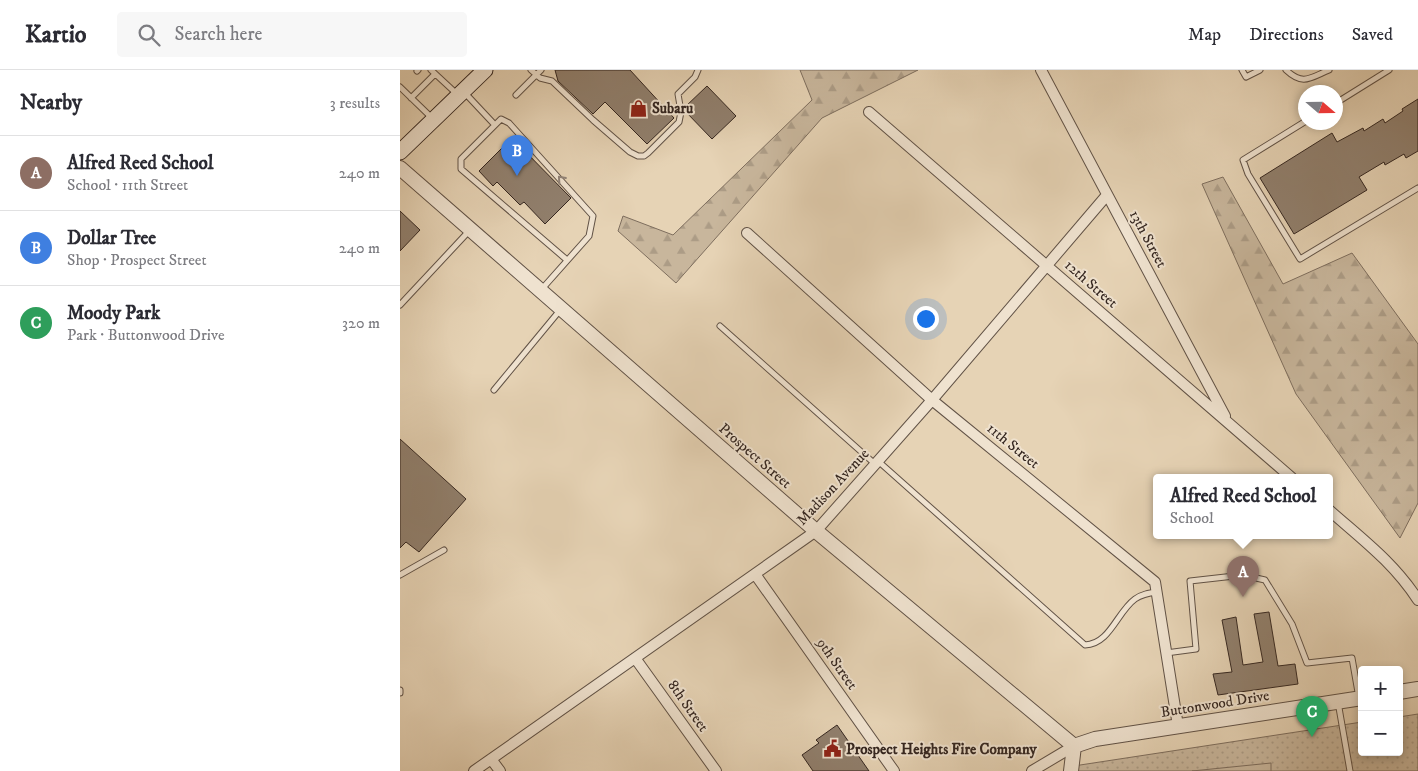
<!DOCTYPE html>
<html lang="en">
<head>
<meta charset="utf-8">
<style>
	body { margin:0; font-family:"IM FELL DW Pica",serif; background:#f7f7f7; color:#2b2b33 }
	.controls { position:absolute; right:15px; bottom:15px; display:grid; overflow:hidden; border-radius:5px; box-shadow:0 2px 8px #0003 }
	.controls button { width:45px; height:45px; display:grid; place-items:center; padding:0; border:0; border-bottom:1px solid #e1e1e2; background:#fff; color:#2b2b33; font:25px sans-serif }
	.compass { position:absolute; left:898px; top:15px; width:45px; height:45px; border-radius:50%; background:#fff; box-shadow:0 2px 8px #0003; rotate:110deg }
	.you { position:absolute; left:525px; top:248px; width:18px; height:18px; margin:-12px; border:4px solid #fff; border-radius:50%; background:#1a73e8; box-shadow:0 0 0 8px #1a73e833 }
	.badge { display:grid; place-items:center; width:32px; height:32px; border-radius:50%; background:#8f2418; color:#fff; font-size:16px; font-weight:700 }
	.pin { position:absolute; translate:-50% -41px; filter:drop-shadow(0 1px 2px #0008) }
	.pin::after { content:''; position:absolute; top:26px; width:18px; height:15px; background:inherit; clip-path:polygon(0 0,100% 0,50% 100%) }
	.popup { position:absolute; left:753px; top:404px; width:180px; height:65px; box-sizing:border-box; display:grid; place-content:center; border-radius:5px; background:#fff; filter:drop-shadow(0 1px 4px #0005); font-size:16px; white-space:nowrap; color:#7c7c81 }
	.popup b { font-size:19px; color:#2b2b33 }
	.popup::after { content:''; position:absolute; left:50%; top:100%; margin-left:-10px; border:10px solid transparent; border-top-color:#fff }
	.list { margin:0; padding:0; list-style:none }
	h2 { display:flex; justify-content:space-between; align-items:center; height:65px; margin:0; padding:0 20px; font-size:21px }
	h2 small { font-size:16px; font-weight:400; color:#7c7c81 }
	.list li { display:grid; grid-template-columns:32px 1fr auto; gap:15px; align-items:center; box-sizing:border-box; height:75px; padding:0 20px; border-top:1px solid #e1e1e2 }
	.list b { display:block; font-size:19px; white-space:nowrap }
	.list p { margin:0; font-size:16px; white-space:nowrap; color:#7c7c81 }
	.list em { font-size:16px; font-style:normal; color:#7c7c81 }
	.icon { flex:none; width:28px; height:28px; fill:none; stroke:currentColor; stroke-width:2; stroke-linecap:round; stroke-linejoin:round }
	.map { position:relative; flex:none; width:1018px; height:701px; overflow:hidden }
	header { display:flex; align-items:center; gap:30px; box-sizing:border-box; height:70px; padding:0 25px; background:#fff; border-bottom:1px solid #e1e1e2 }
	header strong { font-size:24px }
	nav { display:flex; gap:28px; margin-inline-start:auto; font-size:18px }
	.search { width:350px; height:45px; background:#f7f7f7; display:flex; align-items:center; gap:12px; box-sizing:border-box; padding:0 18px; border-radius:5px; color:#7c7c81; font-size:19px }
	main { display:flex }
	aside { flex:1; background:#fff }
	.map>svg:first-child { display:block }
</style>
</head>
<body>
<header>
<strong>Kartio</strong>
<div class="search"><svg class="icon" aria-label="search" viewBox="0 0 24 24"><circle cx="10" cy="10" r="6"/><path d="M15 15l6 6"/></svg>Search here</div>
<nav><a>Map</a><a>Directions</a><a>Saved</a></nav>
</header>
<main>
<aside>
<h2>Nearby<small>3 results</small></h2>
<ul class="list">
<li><span class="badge" style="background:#8d6e63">A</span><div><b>Alfred Reed School</b><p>School · 11th Street</p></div><em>240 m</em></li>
<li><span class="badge" style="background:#3f7fe0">B</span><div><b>Dollar Tree</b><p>Shop · Prospect Street</p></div><em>240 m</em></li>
<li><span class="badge" style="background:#2e9e5b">C</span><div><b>Moody Park</b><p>Park · Buttonwood Drive</p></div><em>320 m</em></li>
</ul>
</aside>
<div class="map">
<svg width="1018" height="701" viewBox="0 0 1018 701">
	<defs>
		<pattern id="grass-dots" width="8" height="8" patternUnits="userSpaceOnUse" patternTransform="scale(1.25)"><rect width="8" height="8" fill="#c8b69c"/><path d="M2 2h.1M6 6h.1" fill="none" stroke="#ac9c86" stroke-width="1.8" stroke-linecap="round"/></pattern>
		<pattern id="forest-firs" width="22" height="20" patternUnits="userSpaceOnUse" patternTransform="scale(1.25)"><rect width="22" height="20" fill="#c8b69c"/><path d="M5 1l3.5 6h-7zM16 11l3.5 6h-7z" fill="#ac9c86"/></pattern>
	</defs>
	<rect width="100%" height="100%" fill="#e6d3b5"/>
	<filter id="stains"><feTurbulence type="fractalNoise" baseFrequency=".004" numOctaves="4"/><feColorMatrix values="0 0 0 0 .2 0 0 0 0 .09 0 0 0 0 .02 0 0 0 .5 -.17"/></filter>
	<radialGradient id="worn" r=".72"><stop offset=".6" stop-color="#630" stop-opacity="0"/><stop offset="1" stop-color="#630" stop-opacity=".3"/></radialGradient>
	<path fill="url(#grass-dots)" stroke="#7e6e5e" d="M1018,644V701H666L667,697L962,652V682H999V647Z"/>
	<path fill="url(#forest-firs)" stroke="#7e6e5e" d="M400,0H518L422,48L276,213L218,161L223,146L273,165L412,30Z
		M823,107L883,214L952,183L1018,274V433L1000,468L896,324L802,114Z"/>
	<path fill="#c8b69c" stroke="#7e6e5e" d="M871,693V701H792Z"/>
	<path fill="#91806e" stroke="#352721" d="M155,0H230L274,48L247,74L205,32L193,44L158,11Z
		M307,16L336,46L312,69L285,41V37Z
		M1018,29V81L1006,88L1004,84L985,95L984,92L959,107L967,120L894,164L860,108L932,63L937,72L963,58L964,61L983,49L985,53L1003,41L1002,39Z
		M112,68L171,128L145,154L124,132L120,135L97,112L93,116L79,101Z
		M0,141L20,160L0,181Z
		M0,369L66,429L19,482L6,472L0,478Z
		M869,542L878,596L895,594L898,614L818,625L813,604L832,602L822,550L836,547L843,595L863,592L854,544Z
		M437,655L469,701H413L402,685L419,673L416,670Z"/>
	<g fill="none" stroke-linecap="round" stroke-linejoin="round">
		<defs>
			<path id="service" d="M31,0L58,25
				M131,0L140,8L152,11L193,50L230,82L238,86H244L248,83L279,52L281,42L278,24L295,7L298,0
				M842,0L846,7L860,0
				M886,0C903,16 910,8 929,0
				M17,1L18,0
				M0,17L32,48
				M64,22L94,54
				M116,25L141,0
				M11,28L35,4
				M936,33L989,0
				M906,51L843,90L848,104L900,189L1018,118
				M141,220L189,166L193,146L109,53L101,49L61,89V99L167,190
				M0,235L70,160
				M320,256L475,394
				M94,320L161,239
				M478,391L685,575C710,574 717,542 735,529C742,524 749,523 757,522
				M0,505L44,480
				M766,583L796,579L790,511L843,505L865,510L892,554L907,593L952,588L959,628
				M0,620V623
				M938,632L950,701"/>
			<path id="minor" d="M641,0L825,346
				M469,42L892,408
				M347,163L532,330L755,512L778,656
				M929,440C963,470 993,492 1018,530
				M355,504L494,701
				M235,588L316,701
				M91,689L100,701
				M74,701L416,461L532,330L707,125
				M632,701L674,676"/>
			<path id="tertiary" d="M0,98L416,461L674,676
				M999,622L1018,619
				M674,676L695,669L962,628
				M671,701L674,676"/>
			<path id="secondary" d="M0,82L85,0"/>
		</defs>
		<use href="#service" stroke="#615246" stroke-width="7"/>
		<use href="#minor" stroke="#615246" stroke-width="12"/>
		<use href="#tertiary" stroke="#615246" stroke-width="16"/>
		<use href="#secondary" stroke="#352721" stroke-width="17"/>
		<use href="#service" stroke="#efe2cf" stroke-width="5"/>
		<use href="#minor" stroke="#efe2cf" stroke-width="10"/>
		<use href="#tertiary" stroke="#efe2cf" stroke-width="14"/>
		<use href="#secondary" stroke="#efe2cf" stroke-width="15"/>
	</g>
	<defs><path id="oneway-chevron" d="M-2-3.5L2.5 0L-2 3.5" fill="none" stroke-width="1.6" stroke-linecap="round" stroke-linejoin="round" transform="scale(1.25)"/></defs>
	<use stroke="#928478" href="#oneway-chevron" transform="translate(161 109) rotate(-132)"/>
	<defs>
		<symbol id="shop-bare" viewBox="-9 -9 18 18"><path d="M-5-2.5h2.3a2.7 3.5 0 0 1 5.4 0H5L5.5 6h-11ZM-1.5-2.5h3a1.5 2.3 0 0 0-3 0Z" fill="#8f2418" stroke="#efe2cf" stroke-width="2.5" paint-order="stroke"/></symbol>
		<symbol id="civic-bare" viewBox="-9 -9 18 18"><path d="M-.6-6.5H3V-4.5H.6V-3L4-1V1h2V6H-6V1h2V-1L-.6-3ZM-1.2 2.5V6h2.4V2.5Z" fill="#8f2418" stroke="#efe2cf" stroke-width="2.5" paint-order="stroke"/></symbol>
	</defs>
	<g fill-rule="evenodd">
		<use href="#shop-bare" x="226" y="26" width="25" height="25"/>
		<use href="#civic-bare" x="420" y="666" width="25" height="25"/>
	</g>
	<g text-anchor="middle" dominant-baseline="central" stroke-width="4" stroke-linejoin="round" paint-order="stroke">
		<g font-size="15" font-weight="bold" fill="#352721" stroke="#efe2cf" text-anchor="start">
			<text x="252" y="38">Subaru</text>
			<text x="446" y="679">Prospect Heights Fire Company</text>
		</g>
		<g font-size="15" fill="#352721" stroke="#efe2cf">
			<text transform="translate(748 169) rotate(62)">13th Street</text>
			<text transform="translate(691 214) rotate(41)">12th Street</text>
			<text transform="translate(613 376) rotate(39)">11th Street</text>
			<text transform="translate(355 386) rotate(41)">Prospect Street</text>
			<text transform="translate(433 417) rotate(-47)">Madison Avenue</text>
			<text transform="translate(437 594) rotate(55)">9th Street</text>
			<text transform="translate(815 634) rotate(-9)">Buttonwood Drive</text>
			<text transform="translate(288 636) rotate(55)">8th Street</text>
		</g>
	</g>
	<rect width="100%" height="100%" filter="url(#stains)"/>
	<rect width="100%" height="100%" fill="url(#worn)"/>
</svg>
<div class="controls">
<button>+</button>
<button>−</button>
</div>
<svg class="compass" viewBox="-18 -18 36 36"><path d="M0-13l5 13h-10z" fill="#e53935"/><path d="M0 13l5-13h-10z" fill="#7c7c81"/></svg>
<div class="you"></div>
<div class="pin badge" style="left:843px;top:527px;background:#8d6e63">A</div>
<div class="popup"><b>Alfred Reed School</b>School</div>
<div class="pin badge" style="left:117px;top:106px;background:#3f7fe0">B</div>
<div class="pin badge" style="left:912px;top:667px;background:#2e9e5b">C</div>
</div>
</main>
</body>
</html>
